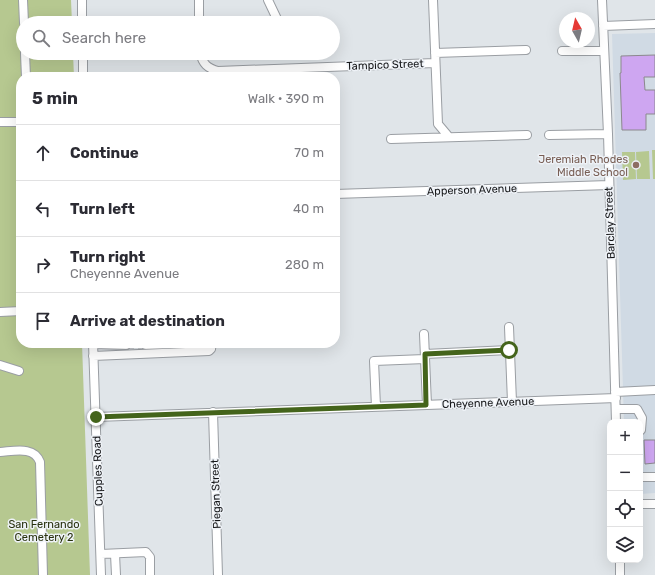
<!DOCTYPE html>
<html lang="en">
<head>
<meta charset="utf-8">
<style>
	body { margin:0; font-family:Rubik,sans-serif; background:#f7f7f7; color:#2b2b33 }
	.controls { position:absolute; right:12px; bottom:12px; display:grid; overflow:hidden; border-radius:8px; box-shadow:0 4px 16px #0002 }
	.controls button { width:36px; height:36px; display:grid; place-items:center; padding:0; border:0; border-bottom:1px solid #e1e1e2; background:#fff; color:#2b2b33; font:20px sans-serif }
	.compass { position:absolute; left:559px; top:12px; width:36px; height:36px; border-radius:50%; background:#fff; box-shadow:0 4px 16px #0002; rotate:352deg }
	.stop { position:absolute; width:12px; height:12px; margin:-9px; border:3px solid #44641b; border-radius:50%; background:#fff }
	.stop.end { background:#44641b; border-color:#fff; box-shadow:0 1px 4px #0008 }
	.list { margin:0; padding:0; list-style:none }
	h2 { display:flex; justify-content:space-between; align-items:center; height:52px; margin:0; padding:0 16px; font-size:17px }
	h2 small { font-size:13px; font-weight:400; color:#7c7c81 }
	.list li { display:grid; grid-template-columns:26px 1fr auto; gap:12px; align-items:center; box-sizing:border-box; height:56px; padding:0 16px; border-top:1px solid #e1e1e2 }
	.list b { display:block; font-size:15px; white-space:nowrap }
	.list p { margin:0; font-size:13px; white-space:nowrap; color:#7c7c81 }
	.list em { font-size:13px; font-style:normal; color:#7c7c81 }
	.icon { flex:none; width:22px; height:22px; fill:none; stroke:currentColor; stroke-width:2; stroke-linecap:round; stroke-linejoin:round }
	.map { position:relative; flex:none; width:655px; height:575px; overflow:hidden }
	.search { position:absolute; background:#fff; box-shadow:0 4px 16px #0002; left:16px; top:16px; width:324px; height:44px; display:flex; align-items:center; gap:10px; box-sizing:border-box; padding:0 14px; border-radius:22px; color:#7c7c81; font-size:15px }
	.panel { position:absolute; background:#fff; box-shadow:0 4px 16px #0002; left:16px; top:72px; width:324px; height:276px; border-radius:16px }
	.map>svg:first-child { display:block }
</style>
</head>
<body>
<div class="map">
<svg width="655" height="575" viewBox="0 0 655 575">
	<rect width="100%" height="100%" fill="#e0e5e9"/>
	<path fill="#d0dae4" d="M655,33V493L640,494V422H624L612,34Z"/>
	<path fill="#b6c890" d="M0,0H71L72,23H23V53H73L74,77H21V343H82L90,575H0Z
		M652,150H655V179H653Z
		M649,151L650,179H637L636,152Z
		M622,152H635L636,179L623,180Z"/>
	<path fill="#cea6f1" stroke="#8b888d" d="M655,55V77H644L645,90H655V114H646V130H622L620,73H621V56Z
		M644,440H655V463L645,464Z"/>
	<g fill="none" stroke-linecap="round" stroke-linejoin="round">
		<path stroke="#c2c6ca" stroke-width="8" stroke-dasharray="8 4" stroke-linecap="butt" d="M126,345H146"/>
		<defs>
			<path id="minor" d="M23,0L24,23
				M82,0V23
				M199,0V23
				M268,0L277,19
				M433,0L438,124L449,137
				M602,0L608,134L616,422
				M603,26L655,24
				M562,51H604
				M25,53L26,77
				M83,53V77
				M200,53C203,64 207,68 218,71L435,63
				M435,53L526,50
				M0,122H21
				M549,135L608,134
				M391,139L527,135
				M335,194L609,185
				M0,312L21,311
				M509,327L512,402
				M424,334L427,405
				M93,343L101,575
				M93,344L126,345
				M146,345L170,344
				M425,354L509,350
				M93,356L209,351L211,349L212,343
				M0,365L19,371
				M615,392L655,390
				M376,407L374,361L425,359
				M616,409H637L642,418L641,430L640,431
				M213,412L218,575
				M96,417L616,398
				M0,452C15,451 34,446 40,462L43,575
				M640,477H655
				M640,504H655
				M101,554L146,552L150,557V575
				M115,554L116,575
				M620,560V575"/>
		</defs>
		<use href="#minor" stroke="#9a9ea3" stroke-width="10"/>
		<use href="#minor" stroke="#fff" stroke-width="8"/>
	</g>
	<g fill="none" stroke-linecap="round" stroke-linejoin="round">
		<path stroke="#44641b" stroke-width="5" d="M96,417L426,405L425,354L509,350"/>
	</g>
	<circle fill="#8d6e63" stroke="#eef2f7" stroke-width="1.5" cx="636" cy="165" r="4"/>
	<g text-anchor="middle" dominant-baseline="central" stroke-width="3" stroke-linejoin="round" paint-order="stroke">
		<g font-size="11" fill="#161719" stroke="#eef2f7">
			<text transform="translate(385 65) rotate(-2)">Tampico Street</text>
			<text transform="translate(472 190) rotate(-2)">Apperson Avenue</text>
			<text transform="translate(610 223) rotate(-92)">Barclay Street</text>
			<text transform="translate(488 403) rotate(-2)">Cheyenne Avenue</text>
			<text transform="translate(98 471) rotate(-92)">Cupples Road</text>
			<text transform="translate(216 494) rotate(-92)">Piegan Street</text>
		</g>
		<g font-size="11" fill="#785e54" stroke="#eef2f7" text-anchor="end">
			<text x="628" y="159">Jeremiah Rhodes<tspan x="628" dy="13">Middle School</tspan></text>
		</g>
		<g font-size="11" fill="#28310e" stroke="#eef2f7">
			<text x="44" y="524">San Fernando<tspan x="44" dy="13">Cemetery 2</tspan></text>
		</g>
	</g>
</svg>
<div class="controls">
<button>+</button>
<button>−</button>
<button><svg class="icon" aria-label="locate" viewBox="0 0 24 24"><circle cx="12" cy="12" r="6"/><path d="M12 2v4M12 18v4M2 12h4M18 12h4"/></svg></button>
<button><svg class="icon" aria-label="layers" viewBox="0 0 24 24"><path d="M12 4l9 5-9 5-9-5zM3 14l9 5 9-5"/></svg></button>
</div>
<svg class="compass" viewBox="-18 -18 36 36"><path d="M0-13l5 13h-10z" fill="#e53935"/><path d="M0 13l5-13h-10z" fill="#7c7c81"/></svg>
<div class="stop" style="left:509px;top:350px"></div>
<div class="stop end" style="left:96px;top:417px"></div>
<div class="search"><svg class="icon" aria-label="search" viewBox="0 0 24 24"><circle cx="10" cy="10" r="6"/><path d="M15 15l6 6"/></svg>Search here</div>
<section class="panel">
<h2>5 min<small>Walk · 390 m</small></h2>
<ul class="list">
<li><svg class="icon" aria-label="ahead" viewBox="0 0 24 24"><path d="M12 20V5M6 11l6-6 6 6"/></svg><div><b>Continue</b></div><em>70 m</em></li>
<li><svg class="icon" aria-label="left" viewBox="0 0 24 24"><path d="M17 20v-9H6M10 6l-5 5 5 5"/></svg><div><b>Turn left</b></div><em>40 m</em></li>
<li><svg class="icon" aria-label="right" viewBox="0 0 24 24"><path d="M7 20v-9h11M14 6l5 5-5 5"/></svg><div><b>Turn right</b><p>Cheyenne Avenue</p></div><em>280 m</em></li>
<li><svg class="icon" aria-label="arrive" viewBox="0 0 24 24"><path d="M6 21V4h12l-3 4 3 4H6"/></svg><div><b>Arrive at destination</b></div></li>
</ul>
</section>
</div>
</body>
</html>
